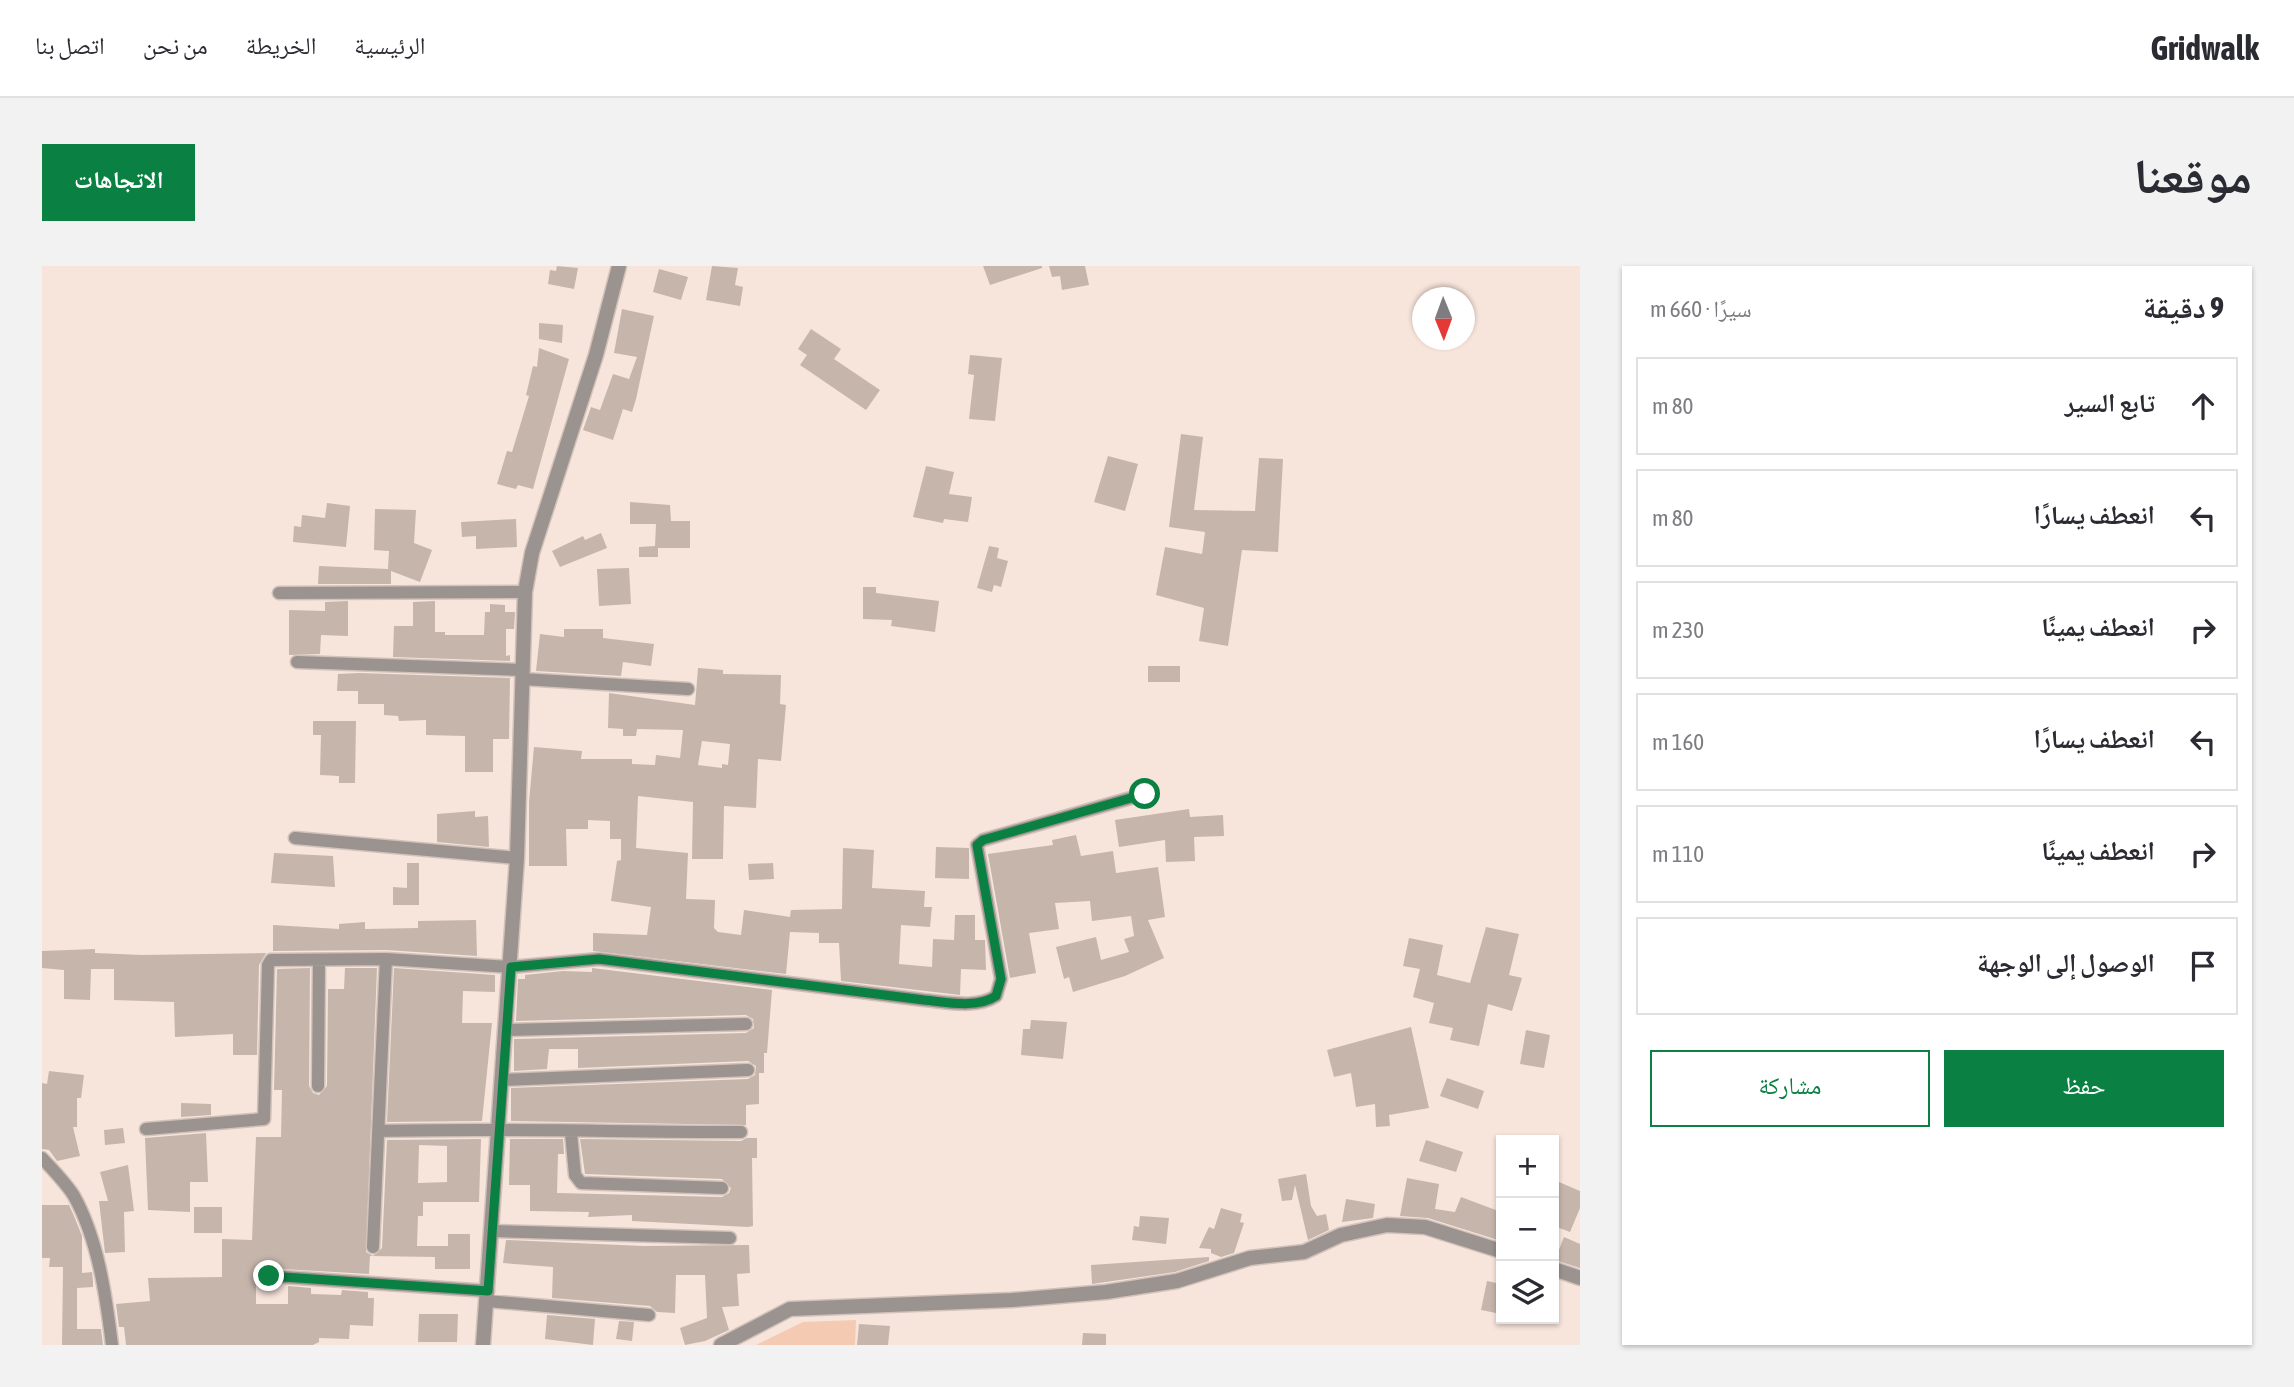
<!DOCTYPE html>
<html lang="ar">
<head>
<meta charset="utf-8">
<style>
	body { margin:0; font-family:"Asap Condensed","Noto Naskh Arabic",sans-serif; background:#f2f2f3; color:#2b2b33; direction:rtl }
	.controls { position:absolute; right:21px; bottom:21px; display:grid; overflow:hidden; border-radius:0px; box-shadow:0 2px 5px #0004 }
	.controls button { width:63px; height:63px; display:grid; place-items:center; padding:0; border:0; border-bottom:2px solid #e1e1e2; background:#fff; color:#2b2b33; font:35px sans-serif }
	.compass { position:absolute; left:1370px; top:21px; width:63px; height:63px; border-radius:50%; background:#fff; box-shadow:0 2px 5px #0004; rotate:179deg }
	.stop { position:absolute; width:21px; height:21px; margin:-16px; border:5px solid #0b8043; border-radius:50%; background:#fff }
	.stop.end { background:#0b8043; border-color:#fff; box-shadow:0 2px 7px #0008 }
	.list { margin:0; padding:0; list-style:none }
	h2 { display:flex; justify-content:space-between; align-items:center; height:91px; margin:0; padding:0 28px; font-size:30px }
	h2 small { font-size:23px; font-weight:400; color:#7c7c81 }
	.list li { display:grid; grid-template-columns:46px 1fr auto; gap:21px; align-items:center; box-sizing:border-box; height:98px; margin:0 14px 14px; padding:0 14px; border:2px solid #e1e1e2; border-radius:0px }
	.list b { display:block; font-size:26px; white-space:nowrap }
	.list em { font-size:23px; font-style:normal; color:#7c7c81 }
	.actions { display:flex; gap:14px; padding:21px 28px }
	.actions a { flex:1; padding:16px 0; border:2px solid #0b8043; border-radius:0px; text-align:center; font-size:24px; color:#0b8043 }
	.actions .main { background:#0b8043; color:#fff }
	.icon { flex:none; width:38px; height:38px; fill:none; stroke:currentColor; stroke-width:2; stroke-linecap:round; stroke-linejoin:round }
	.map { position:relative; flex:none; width:1538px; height:1079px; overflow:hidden; direction:ltr; border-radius:0px }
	header { display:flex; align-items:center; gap:42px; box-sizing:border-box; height:98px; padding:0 35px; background:#fff; border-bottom:2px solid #e1e1e2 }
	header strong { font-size:33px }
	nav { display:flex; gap:38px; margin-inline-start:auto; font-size:24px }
	.intro { display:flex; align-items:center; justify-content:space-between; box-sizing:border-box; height:168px; padding:0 42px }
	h1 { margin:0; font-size:49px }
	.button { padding:18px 32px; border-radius:0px; background:#0b8043; color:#fff; font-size:24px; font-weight:700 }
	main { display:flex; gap:42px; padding:0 42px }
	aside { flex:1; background:#fff; border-radius:0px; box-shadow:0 2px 5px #0004 }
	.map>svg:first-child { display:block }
</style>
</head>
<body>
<header>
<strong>Gridwalk</strong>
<nav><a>الرئيسية</a><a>الخريطة</a><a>من نحن</a><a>اتصل بنا</a></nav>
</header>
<div class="intro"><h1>موقعنا</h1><a class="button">الاتجاهات</a></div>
<main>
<aside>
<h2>9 دقيقة<small>سيرًا · 660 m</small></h2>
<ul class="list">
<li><svg class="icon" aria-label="ahead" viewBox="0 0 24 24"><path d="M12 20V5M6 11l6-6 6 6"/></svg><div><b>تابع السير</b></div><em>80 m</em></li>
<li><svg class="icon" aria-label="left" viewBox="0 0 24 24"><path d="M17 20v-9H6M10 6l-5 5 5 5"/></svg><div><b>انعطف يسارًا</b></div><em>80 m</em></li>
<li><svg class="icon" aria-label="right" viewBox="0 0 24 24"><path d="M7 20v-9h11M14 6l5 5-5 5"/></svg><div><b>انعطف يمينًا</b></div><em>230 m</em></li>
<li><svg class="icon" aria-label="left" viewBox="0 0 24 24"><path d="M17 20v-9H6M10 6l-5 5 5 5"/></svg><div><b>انعطف يسارًا</b></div><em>160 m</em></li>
<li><svg class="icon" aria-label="right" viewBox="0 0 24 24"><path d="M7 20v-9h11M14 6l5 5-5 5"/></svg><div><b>انعطف يمينًا</b></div><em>110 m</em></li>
<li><svg class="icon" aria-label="arrive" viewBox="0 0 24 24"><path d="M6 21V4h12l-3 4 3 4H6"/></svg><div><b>الوصول إلى الوجهة</b></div></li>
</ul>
<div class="actions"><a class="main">حفظ</a><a>مشاركة</a></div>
</aside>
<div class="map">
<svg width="1538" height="1079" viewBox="0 0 1538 1079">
	<rect width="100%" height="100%" fill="#f7e5db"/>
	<path fill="#f4cbb2" d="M814,1054L813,1079H714L761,1056Z"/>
	<path fill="#c6b5ab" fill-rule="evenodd" d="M515,0L536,2L532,23L506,18L508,4L514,5Z
		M670,0L696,2L693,19L701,21L698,40L664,34Z
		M941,0H1000V2L948,19Z
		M1007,0H1043L1047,19L1020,24L1018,10L1010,11Z
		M617,3L646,11L639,34L611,26Z
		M580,43L612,50L594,133L590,146L581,143L571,174L541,164L549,141L558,144L571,108L587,113L595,91L572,87Z
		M497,57L521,59L520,77L497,73Z
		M769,63L799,83L792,93L838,124L824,144L758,99L765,89L756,83Z
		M497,82L527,93L491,223L476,219L474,223L455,218L465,185L470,186L487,130L484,129L491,100L495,101Z
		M928,89L960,92L953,155L927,153L932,109L926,108Z
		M1139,168L1161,171L1152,244L1213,245L1217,192L1241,193L1236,286L1200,284L1186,380L1157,375L1162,342L1114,329L1123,281L1160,288L1163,266L1127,261Z
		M1066,190L1096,198L1083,245L1052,236Z
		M884,200L912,206L907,228L930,231L926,256L902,253L901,257L871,251Z
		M588,236L628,239L629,255H648V282H616V291H597V281L613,280L614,258H588Z
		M285,237L308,240L304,281L251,276L252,260L259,261L260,249L283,252Z
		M333,243L374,244L372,277L390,284L378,316L349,305V318H276L277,300L346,303L347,285L332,284Z
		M474,253L475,281L434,283V270L420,271L419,256Z
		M559,267L565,282L518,301L510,285L541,270L543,274Z
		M947,280L957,282L955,292L966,295L959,321L952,319L950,326L935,322Z
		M587,302L589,338L557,340L555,303Z
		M821,321H834V327L897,335L893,366L849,360L850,354L821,353Z
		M306,335V370L279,369L278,388L247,389V344L283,345V336Z
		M393,335V366H403V369H442L443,346H448V338L463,339V346H473L472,363H464V390L468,389V395L351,391L352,360H371V336Z
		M522,363H561V372L612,378L609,400L581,396L579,410L494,405L498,368L522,371Z
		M1106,400H1138V416H1106Z
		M656,402L681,404V408L739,409L738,438L744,439L739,495L716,493L714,542L682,540L681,593H650L651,536L596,530L594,582L646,587L644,633L673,634L672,662L676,666L699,669L702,644L748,651L749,644L800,643L801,582L832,584L830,622L883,625L882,641H890L888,661L859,659L857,698L890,701L891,673L912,674L913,649H933V674H943L944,704L919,703L918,729L799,715L797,677H777V667L748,666L744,708L551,685V667L605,669L609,641L569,635L575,595L579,594V573H568V555L546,554V563H524L525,600H487V536L492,481L540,485L539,493H590V498L613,499L614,489L638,492L641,464L595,463L594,470H581V463L566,462L567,427L653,439ZM660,475L688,478L686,499L680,498V502L656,499Z
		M317,407L468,412L467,473H451V506H423V470L384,469V454L357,455L356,450L342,449V438H316V425H295L296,408Z
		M271,455H314L313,517H297V510L278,509L279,469H271Z
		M1147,543L1148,551L1181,549L1182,570L1152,571L1153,595L1124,596L1123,574L1077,581L1073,554Z
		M433,545V551L446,550L447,581L395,576V548Z
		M1034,569L1039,590L1071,585L1074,607L1116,601L1123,651L1106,654L1122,692L1083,710L1031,726L1027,711L1022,713L1014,681L1054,671L1059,694L1087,686L1082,673L1092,670L1089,650L1050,655L1048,635L1013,637L1017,663L987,667L994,707L968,712L946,588L1011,579L1010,574Z
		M894,581L927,582V613L893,612Z
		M232,587L291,590L293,621L229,617Z
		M365,597H377V639H351V621L365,622Z
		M731,597L732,613L707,614L706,598Z
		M434,654L435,690L344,684L231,685V659L297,663V658L323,656V663L376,662V655Z
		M1444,661L1477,668L1467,709L1480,712L1470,745L1446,738L1437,780L1408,774L1411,762L1387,757L1392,737L1371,731L1378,703L1361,700L1367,672L1401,679L1395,709L1428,717Z
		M53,683V687L100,689L224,687L217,699L215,789H191V768L133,771L132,736L72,734V703H49L48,734L22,733V704L0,702V685Z
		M268,702L267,820L271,827L277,829L285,820L286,723H302L303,702H335L324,986L331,990L340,982L345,874L439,873L437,936H381V950H376L375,980H406V968H428V1003H393V991L328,990L327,1008L224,1002L219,1006V1015H214V1038H246V1020L269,1022V1028L299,1029L300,1024L326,1026V1032H332L331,1060L308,1059L307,1073L277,1072V1076L271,1079H84L82,1061H77L74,1038L108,1035L106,1012L180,1011V973L210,974L214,871H239L240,824H232L235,703ZM377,879L405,880V916L376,917Z
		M352,702L453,709V726L421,725L420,757H450L440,855L345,856Z
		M550,702L730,724L725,787H722V807H717V838L704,839V859L469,855V822L706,813L713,809L714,800L706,795L536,802V783H507L505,803L472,805V773L704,767L712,762L711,753L704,749L474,755L476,713H483V709L521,705L550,706Z
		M989,754L1025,756L1021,793L979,789L981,763H988Z
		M1369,761L1387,842L1347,849L1348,860L1334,861L1333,838L1314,841L1309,807L1292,811L1285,784Z
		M1484,764L1508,769L1502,802L1478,798Z
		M7,805L42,809L39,832H35V861H31L38,890L15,895L7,884L0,883V817L5,818Z
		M1405,812L1442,825L1436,843L1398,830Z
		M139,837L169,838V849L139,851Z
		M81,862L83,877L63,879L62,864Z
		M164,867L166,916H148V946L106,944L103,872Z
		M705,872H715V892H710L711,960L706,961L590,955V949L546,951L547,946L488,945V919H467L468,873H521L522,888H516L515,927L680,931L687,927L689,922L680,913L543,908L538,873L699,875Z
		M1384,874L1421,886L1414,906L1377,895Z
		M86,899L92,945L82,946L83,986L63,987L57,935H66L58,906Z
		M1264,908L1269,940L1275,950L1284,948L1287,964L1266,974L1253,919L1250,934L1240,935L1236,913Z
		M1365,912L1397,918L1393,943L1413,946L1419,931L1459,946V975L1386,952L1358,950Z
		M1517,916L1538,925V942L1528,966L1512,960V928Z
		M1304,933L1333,938L1331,952L1300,956Z
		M0,939H27L32,950L40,970V1007L50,1006L51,1015V1021L35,1022V1063H59L61,1079H20L21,1001H7L8,992H0Z
		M152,941H180V967H152Z
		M1179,942L1200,948L1198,956L1202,957L1192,987L1179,991L1169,987V983L1157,982L1167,961L1172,963Z
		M1098,950L1127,952L1124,978L1090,974L1092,960L1097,961Z
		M1522,971L1538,978V1002L1513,994Z
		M464,974L601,980L707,979L708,1007L695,1008L697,1040L680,1041L687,1064L663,1075L643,1079L638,1062L665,1052L663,1009H634L633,1047L615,1046L608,1040L510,1032L511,1001L461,997Z
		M1167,991V995L1133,1006L1050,1018L1049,999Z
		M1445,1015L1459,1018V1048L1439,1044Z
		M377,1048H416L415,1076H376Z
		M505,1049L553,1053L551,1079L503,1073Z
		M577,1055L592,1056L590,1075L574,1073Z
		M817,1058L848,1060L846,1079H815Z
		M1041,1067L1064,1068V1079H1040Z"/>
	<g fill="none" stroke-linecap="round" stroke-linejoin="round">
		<defs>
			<path id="minor" d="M237,327L483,326
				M255,396L480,404
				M480,413L646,423
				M253,572L475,592
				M465,764L704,758
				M461,814L706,804
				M276,820L277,694
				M104,863L222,853L226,699L229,694L344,693L469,701L557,693L882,734C905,736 934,743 954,730L959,713L935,579L941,574L1103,528
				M337,865C458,862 578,866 699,866
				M529,867L533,909L539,917L680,922
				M0,892C10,903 24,917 32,930C56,973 64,1030 70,1079
				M450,965L688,972
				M331,981L344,693
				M227,1010L446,1025
				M445,1035L607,1049"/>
			<path id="tertiary" d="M1512,1003L1538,1012
				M441,1079L475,592L483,326L490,287L554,89L577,0
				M679,1079L748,1043L970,1034L1064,1026L1135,1015L1208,992L1262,986L1299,969L1345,959L1383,961L1459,985"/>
		</defs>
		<use href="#minor" stroke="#d2c2ba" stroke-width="15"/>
		<use href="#tertiary" stroke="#d2c2ba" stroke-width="17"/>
		<use href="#minor" stroke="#9a938f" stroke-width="12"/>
		<use href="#tertiary" stroke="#9a938f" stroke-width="14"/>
	</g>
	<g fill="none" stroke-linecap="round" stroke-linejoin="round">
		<path stroke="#0b8043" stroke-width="9" d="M227,1010L446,1025L469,701L557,693L882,734C905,736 934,743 954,730L959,713L935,579L941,574L1103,528"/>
	</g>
</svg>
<div class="controls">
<button>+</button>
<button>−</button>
<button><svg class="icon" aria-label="layers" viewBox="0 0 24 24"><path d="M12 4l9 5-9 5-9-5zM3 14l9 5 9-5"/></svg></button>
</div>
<svg class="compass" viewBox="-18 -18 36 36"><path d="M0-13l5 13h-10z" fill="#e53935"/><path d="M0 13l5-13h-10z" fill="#7c7c81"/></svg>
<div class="stop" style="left:1103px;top:528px"></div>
<div class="stop end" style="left:227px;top:1010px"></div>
</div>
</main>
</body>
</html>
